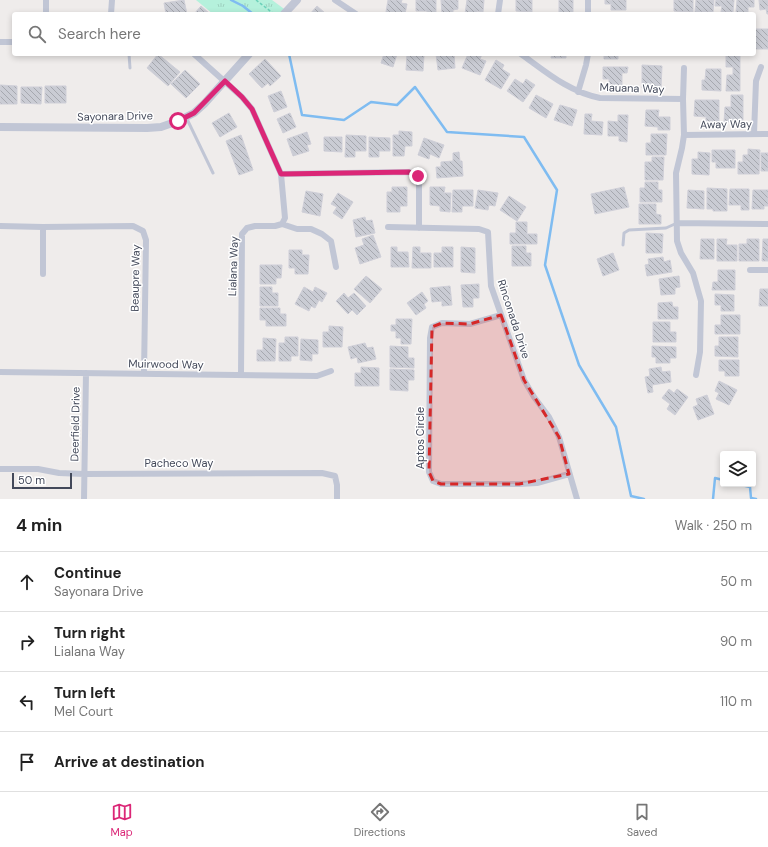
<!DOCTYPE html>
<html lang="en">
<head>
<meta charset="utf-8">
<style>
	body { margin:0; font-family:"DM Sans",sans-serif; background:#f6f6f6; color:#222 }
	.controls { position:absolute; right:12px; bottom:12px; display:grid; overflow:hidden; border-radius:4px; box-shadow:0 2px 6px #0003 }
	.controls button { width:36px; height:36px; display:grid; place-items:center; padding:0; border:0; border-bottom:1px solid #e0e0e0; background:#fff; color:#222; font:20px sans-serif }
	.scale { position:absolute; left:12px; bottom:10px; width:60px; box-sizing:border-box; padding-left:4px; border:2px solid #43495a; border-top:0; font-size:11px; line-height:14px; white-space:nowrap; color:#43495a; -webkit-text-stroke:3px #fff; paint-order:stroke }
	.stop { position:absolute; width:12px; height:12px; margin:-9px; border:3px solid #db2777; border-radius:50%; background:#fff }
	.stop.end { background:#db2777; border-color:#fff; box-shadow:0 1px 4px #0008 }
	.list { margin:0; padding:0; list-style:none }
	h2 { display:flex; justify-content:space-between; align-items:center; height:52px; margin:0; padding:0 16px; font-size:17px }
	h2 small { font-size:13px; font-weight:400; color:#767676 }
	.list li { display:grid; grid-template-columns:26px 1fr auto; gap:12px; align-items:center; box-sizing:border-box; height:60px; padding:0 16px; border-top:1px solid #e0e0e0 }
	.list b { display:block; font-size:15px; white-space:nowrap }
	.list p { margin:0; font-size:13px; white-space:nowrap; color:#767676 }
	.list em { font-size:13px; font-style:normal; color:#767676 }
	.icon { flex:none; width:22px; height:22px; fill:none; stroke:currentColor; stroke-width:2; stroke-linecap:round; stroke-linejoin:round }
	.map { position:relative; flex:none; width:768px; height:499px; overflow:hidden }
	.search { position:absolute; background:#fff; box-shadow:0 2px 6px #0003; left:12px; right:12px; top:12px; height:44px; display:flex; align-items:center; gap:10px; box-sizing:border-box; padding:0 14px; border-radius:4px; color:#767676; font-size:15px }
	.sheet { height:292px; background:#fff }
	nav { display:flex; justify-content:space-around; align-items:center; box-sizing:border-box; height:56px; border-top:1px solid #e0e0e0; background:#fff; font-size:11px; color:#767676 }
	nav a { display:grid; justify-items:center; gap:2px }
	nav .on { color:#db2777 }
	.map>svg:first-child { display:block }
</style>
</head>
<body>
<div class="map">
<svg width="768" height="499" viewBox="0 0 768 499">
	<defs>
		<pattern id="grass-tufts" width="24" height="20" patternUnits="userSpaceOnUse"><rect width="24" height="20" fill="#b5f1dc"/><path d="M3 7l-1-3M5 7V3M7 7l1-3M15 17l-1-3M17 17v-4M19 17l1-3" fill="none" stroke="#9dd0bf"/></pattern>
		<pattern id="building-back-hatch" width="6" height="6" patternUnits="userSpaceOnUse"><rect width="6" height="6" fill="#caccd4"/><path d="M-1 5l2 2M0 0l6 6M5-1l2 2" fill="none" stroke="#a6a8af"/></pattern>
	</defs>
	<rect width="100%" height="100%" fill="#efeceb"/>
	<path fill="url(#grass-tufts)" d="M196,0H272L287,11L284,14H213Z"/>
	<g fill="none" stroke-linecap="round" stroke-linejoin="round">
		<path stroke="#7fbcf1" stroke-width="2.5" d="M231,0L243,6L253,14
			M289,54L302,115L344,120L371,102L397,105L415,87L447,132L524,137L557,190L545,265L579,365L616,427L631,496L644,499
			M737,484L750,487L751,498L756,499
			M713,499L715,478L723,480"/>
	</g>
	<path fill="url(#building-back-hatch)" stroke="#cfcfd8" d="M184,0L187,14H166L164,3Z
		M388,0H402L401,3L407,4L405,14L386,12Z
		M416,0H436V14H427V11H416Z
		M441,0H458V9L453,10V14H442Z
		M467,0H484L483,12L477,11V14H465Z
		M516,0H532V12L516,11Z
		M559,0H573V13H559Z
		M605,0H626V10H611V4H605Z
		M674,0H693V12L674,11Z
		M696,0H714L713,12H695Z
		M716,0H734L733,12H721L722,6H715Z
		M737,0H754V7H748V13H736Z
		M759,0H768V14H767L766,9L760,10Z
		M201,6L210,14H194Z
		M317,6L326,14H310Z
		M754,29H768V49H754Z
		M158,54L180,72L168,86L147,68Z
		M384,54H397L393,67L381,63Z
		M407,54L424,55L423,71L406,70Z
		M436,54H454L455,68L438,70Z
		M468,54H482L480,59L486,61L480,75L462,68Z
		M552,54H566V58H551Z
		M604,54H618V59H604Z
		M726,55H740V91H726L727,75H733V67H726Z
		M265,59L281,76L270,86L268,83L262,88L249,74Z
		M496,60L504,65L502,69L510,74L501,89L485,80Z
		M642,65L662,66L661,88H642Z
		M603,67H628L627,73H622V87H609V79H603Z
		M706,69H721V91L702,90V80H705Z
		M185,70L200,84L186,98L171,84Z
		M515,79L523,84L526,79L535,85L523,102L507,91Z
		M0,85L17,86V104H0Z
		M45,86H66V103H45Z
		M21,87H42L41,104L21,103Z
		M281,91L287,107L274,112L268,96Z
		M536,95L553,104L546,118L529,108Z
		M731,95H743V122H724L725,107H731Z
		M695,100H719V122H706V117L694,116Z
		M560,105L577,110L572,126L554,120Z
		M646,110H659L658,117H670V130H658V127L645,126Z
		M229,113L237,127L220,137L212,123Z
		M290,113L296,127L283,133L277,119Z
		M585,114H592L591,121L603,122L602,135L584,134Z
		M618,115H628L627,142L619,141V136H608V121L618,122Z
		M399,131L412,132V146H405L404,156H393V135H399Z
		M307,132L311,144L307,145L309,151L293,156L287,139Z
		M651,134H667L666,155H646V143H651Z
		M241,135L253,170L239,175L226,141Z
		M346,135L366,136V151H355V157H345Z
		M324,137H342V152L324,151Z
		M369,137L390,138V151H379V157H369Z
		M424,138L444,145L439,158L430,154L429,159L418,155Z
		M748,149L760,150L759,174H738V162H743V155H748Z
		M712,150H735V168H716V162H712Z
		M459,152L460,161H462L463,176L437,178L436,167H441V162L453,161V153Z
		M698,152L710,153L709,175L692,174V159H698Z
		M761,153H768V171H761Z
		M652,157H664L663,180H645V162H652Z
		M645,182H658V190H662V202H640V188H645Z
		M392,187H407V206H400V212H387V192H392Z
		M430,187H445L444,193H451L450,212L440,211V206L430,205Z
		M624,187L629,207L595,214L591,194Z
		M707,188L727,189V211H713V209H707Z
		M730,189H749V210H741V205H729Z
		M453,190H473V206H462V212H452Z
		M478,190L498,193L495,206L489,205L488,210L475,208Z
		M688,190L704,191V209L687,208Z
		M753,190H768V206H764V209H752Z
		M306,191L323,194L320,216L302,212Z
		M338,193L353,202L342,219L333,213L337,207L331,204Z
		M509,196L526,207L517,221L500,210Z
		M639,204H656V214L661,215V224H639Z
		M365,217L366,221L372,220L375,233L356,237L353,220Z
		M516,222H527V234H537V244H510V233H516Z
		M646,233L663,234L662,253H646Z
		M373,235L381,257L360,264L355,248L364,245L362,239Z
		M701,239H714V259H700Z
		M717,239H727L726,245H737V261H717Z
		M747,239H759V261H739V244H747Z
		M763,239H768V261H762Z
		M512,246H526V253H531V266H512Z
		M391,247H397V252H408L409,267H391Z
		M413,247H420V253H431V268H412Z
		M442,247H453V267H434V253H442Z
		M461,247L475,248V273L461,272Z
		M289,250H302V255H309L308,274H295V268H289Z
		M613,253L619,270L603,276L597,259Z
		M663,257L664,262L670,260L672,272L647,276L645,265L649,264L648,259Z
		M260,265H282L281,278H276V284H260Z
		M718,270H735V290H712L713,282H718Z
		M366,276L382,289L370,303L354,289Z
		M679,276L680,287L675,288V294L661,295L659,279Z
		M479,284V298H473V307H463L461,285Z
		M450,286L452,305L442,306V301L432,302L430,288Z
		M260,287H272V293H278V306H260Z
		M304,287L313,292L315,287L327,293L322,302L319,300L315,308L311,306L309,311L295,304Z
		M760,289H768V306H759Z
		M422,292L428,301L424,304L426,308L416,315L407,303Z
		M344,293L348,298L354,293L366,306L357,315L352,310L348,314L336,301Z
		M715,294L734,295V311H721V305H715Z
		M672,302L673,307H678V319H658V303Z
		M260,308H280V314H286V326H266V320H260Z
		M721,315H740V334H715V325H721Z
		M396,319H412L411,344H401V338H396V331H391V325H396Z
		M653,322H670V332H676V342H653Z
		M329,326L343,327L342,347H323V332H329Z
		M285,337H298V356H291V361H279V343H285Z
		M719,337H738V357L715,356V346H719Z
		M263,338L276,339L275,361H257V350H263Z
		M301,339L318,340V354H312V361L300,360Z
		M365,343L367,348L373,347L376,359L358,363L357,357L351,359L348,347Z
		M390,346L408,347V358H414V368L390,367Z
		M652,346L676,347V358H670V363H656V357H652Z
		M719,360H739V376H725V371H719Z
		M361,367L379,368V386H355V373H361Z
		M661,367L662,372L670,371L671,382L652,385L653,392L648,393L645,377L650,376L649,369Z
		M390,369L414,370V380H408V391L390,390Z
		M719,381L737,390L729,405L716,399L719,393L715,391Z
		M669,389L674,393L677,389L688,397L675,415L667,409L670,404L662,398Z
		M707,395L714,414L698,420L693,407L698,405L696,399Z"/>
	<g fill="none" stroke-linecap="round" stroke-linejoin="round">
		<path stroke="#6bd1b9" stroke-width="1.5" stroke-dasharray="3 2" stroke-linecap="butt" d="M256,0L274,14"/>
		<path stroke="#c1c6d5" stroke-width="3" d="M129,54L130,68
			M186,117L213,173
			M623,245L624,233L629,230L666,228L677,223"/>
		<path stroke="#c1c6d5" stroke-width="6" d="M335,0L356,14
			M46,14V0
			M111,14L112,0
			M498,14L500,0
			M588,14V0
			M0,42H14
			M194,54L242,97L252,109L281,174L285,218L282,224L275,226H255L247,228L242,234L241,375
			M521,54C546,72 569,92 600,98L683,99
			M684,68L683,99L684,135L682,148L676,173L677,241L681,253L693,273L701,301L700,352L696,375
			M578,92L586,65L588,54
			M754,134L756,81L761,67
			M684,135L768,134
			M281,174L409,172L418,176L419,185V228
			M677,223L768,224
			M282,224L297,229H311L322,234L331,241L336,267
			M0,226L43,227L133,226L143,231L146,240L144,374
			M43,227V274
			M388,227L479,229L488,232L491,286L524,380L534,397L549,417L559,437L577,499
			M750,270H768
			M501,315L470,324L442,323L432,327L430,338L429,472L433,481L441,484H519L537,483L569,474
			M0,372L317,376L331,371
			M0,469H38L59,473L84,474L322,473L335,476L337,485V499
			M84,499L86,373"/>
		<path stroke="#c1c6d5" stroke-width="8" d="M284,14L297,0
			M0,127L147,128L161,127L178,121L194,113L204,104L249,54"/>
	</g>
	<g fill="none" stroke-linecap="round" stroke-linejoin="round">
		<path stroke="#db2777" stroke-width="5" d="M178,121L194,113L225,81L242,97L252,109L281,174L409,172L418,176"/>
	</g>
	<path fill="#d62828" fill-opacity="0.2" stroke="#d62828" stroke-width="3" stroke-dasharray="8 5" stroke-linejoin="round" d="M501,315L524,380L559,437L569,474L519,484H441L433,481L429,472L432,327L442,323L470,324Z"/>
	<g text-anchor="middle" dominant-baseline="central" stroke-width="3" stroke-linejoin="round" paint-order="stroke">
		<g font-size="11" fill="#43495a" stroke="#fff">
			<text transform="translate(632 88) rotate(2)">Mauana Way</text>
			<text transform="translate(115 116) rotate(-1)">Sayonara Drive</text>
			<text transform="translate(726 124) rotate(-1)">Away Way</text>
			<text transform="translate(233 266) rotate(-88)">Lialana Way</text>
			<text transform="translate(135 278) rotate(-89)">Beaupre Way</text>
			<text transform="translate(514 319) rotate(72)">Rinconada Drive</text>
			<text transform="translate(166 364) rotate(1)">Muirwood Way</text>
			<text transform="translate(75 424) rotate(-89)">Deerfield Drive</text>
			<text transform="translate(420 438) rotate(-90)">Aptos Circle</text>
			<text x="179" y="463">Pacheco Way</text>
		</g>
	</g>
</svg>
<div class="controls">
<button><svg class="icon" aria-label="layers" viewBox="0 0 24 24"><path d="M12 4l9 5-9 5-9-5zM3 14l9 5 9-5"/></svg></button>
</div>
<div class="scale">50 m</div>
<div class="stop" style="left:178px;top:121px"></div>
<div class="stop end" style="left:418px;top:176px"></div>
<div class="search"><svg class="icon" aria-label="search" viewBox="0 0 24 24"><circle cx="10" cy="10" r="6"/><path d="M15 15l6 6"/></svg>Search here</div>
</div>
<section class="sheet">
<h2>4 min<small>Walk · 250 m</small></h2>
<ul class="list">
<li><svg class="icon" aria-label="ahead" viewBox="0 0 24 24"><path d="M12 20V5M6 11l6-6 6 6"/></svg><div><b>Continue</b><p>Sayonara Drive</p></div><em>50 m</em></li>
<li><svg class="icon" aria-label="right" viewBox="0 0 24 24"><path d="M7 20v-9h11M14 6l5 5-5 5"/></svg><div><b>Turn right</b><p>Lialana Way</p></div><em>90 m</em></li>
<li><svg class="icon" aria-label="left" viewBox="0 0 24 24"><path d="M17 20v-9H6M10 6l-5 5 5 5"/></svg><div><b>Turn left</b><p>Mel Court</p></div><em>110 m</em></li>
<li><svg class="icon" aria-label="arrive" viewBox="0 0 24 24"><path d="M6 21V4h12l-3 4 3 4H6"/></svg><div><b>Arrive at destination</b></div></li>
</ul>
</section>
<nav>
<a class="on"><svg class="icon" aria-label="map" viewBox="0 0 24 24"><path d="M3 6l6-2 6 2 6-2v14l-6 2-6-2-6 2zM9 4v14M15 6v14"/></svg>Map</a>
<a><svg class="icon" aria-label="directions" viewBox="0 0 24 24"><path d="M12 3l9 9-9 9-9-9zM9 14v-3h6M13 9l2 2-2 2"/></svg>Directions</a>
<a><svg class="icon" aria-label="saved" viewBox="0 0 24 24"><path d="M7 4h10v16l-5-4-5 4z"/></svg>Saved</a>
</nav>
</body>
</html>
